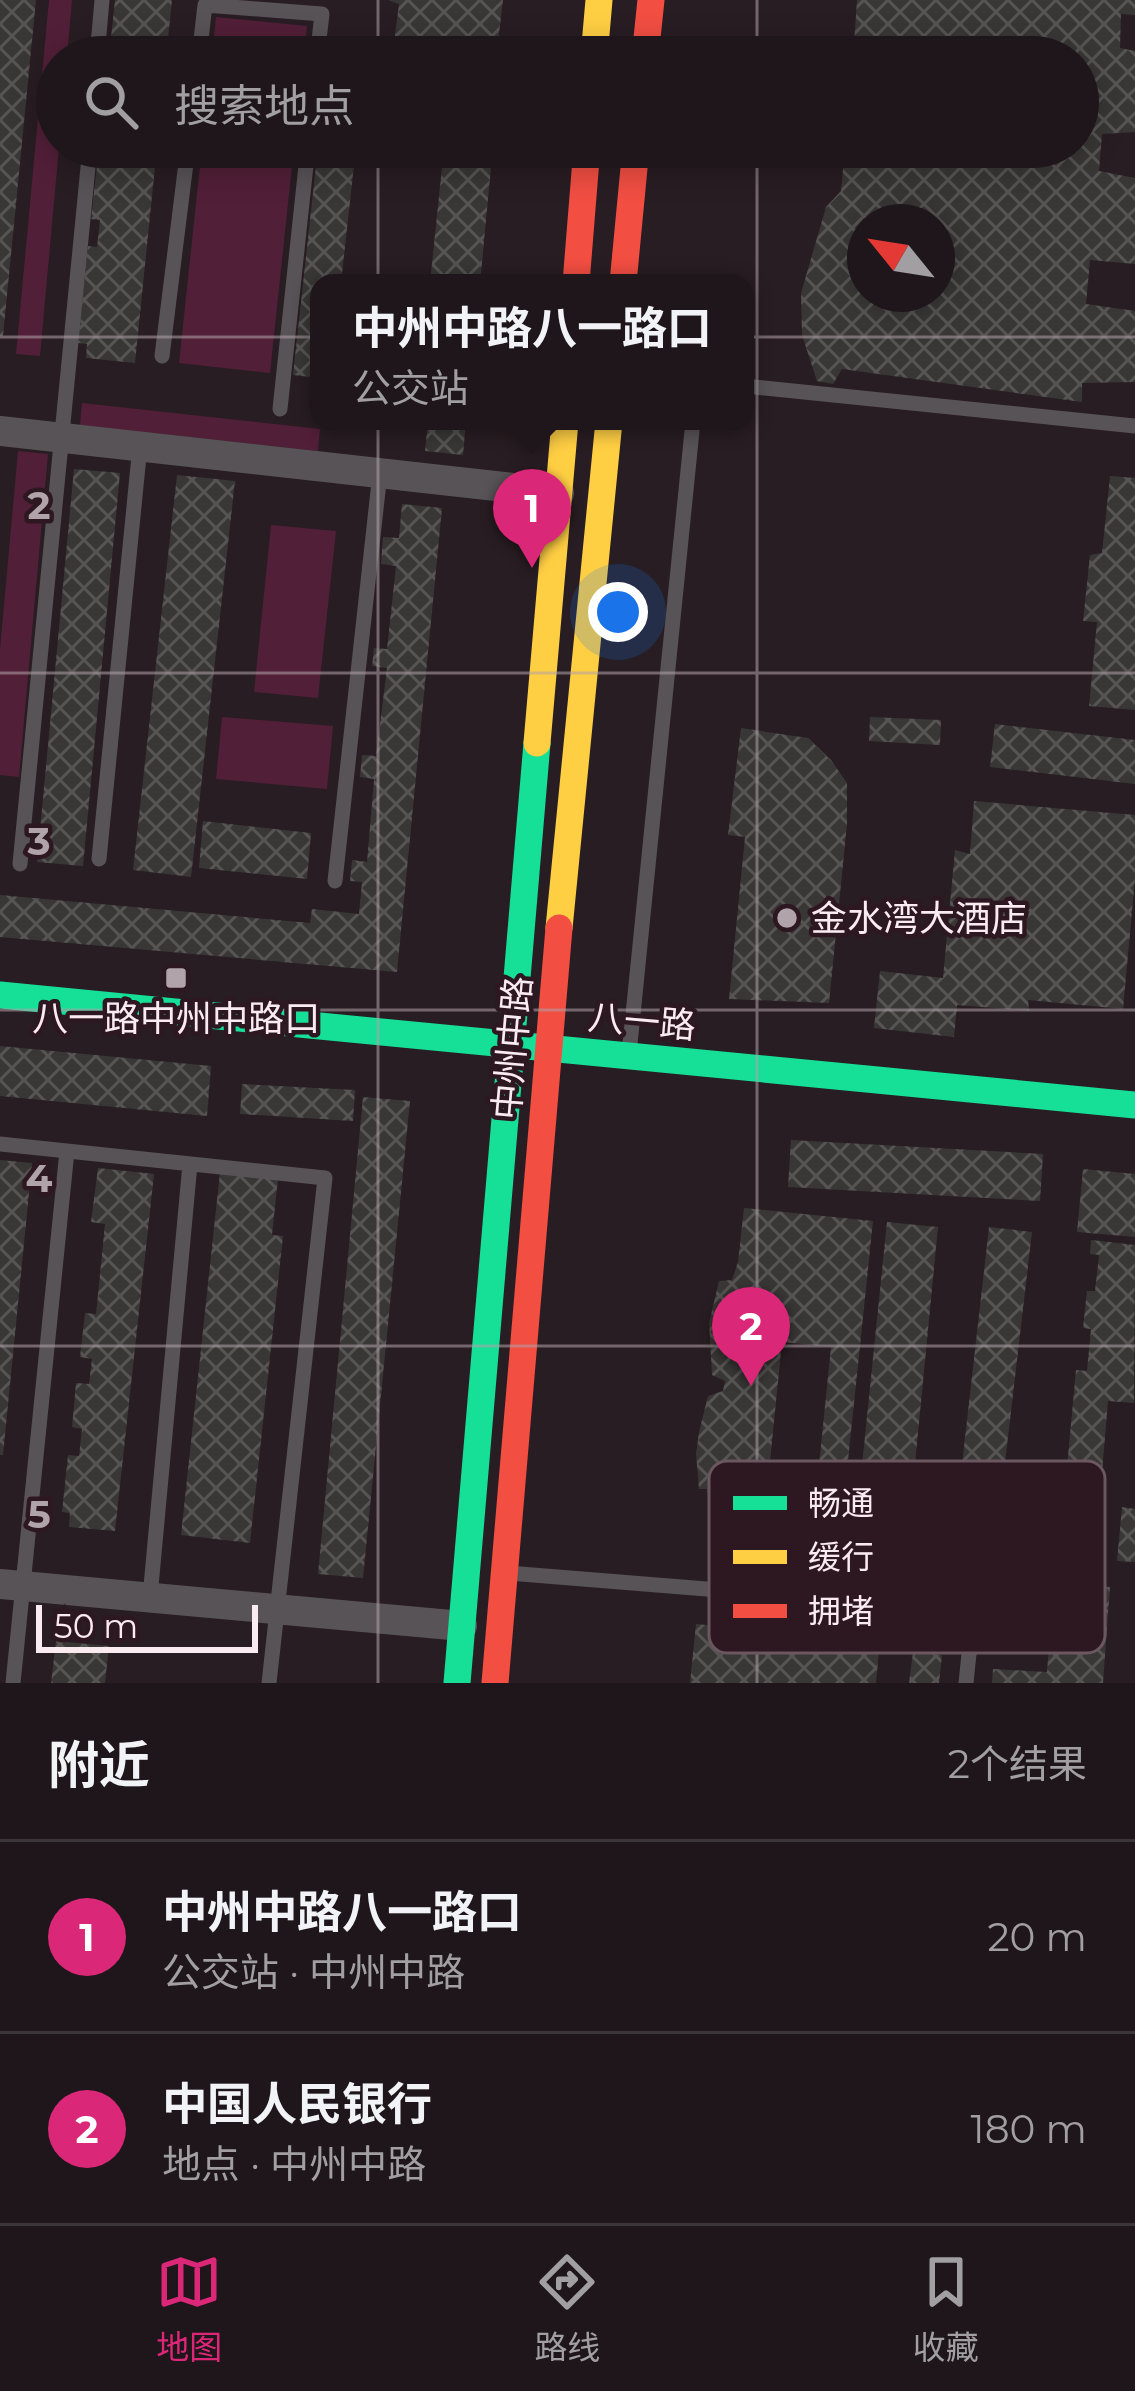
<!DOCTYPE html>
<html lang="zh">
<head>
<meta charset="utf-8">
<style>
	body { margin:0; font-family:Montserrat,"Noto Sans SC",sans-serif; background:#261f23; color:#f1f3f6 }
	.compass { position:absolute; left:847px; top:204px; width:108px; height:108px; border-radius:50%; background:#1e161a; box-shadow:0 6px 30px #0003; rotate:300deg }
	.scale { position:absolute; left:36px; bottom:30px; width:222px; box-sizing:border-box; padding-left:12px; border:6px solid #faebf1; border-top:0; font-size:33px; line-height:42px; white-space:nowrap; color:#faebf1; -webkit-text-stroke:9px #2d1821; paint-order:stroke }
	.you { position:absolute; left:618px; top:612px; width:42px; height:42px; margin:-30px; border:9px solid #fff; border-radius:50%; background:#1a73e8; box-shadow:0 0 0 18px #1a73e833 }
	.badge { display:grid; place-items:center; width:78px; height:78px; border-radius:50%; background:#db2777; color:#fff; font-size:39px; font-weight:700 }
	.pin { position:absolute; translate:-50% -99px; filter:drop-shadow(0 3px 6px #0008) }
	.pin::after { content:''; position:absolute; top:63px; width:42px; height:36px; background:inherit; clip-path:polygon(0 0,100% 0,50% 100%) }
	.popup { position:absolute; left:310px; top:274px; width:444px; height:156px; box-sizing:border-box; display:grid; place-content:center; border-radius:24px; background:#1e161a; filter:drop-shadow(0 3px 9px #0005); font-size:39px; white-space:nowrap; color:#a19fa2 }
	.popup b { font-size:45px; color:#f1f3f6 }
	.popup::after { content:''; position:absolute; left:50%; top:100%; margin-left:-24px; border:24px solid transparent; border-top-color:#1e161a }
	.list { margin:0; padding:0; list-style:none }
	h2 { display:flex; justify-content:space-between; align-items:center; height:156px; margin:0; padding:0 48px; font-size:51px }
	h2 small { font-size:39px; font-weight:400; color:#a19fa2 }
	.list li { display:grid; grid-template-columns:78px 1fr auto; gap:36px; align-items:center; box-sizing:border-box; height:192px; padding:0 48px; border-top:3px solid #3c3539 }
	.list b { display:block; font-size:45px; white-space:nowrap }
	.list p { margin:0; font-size:39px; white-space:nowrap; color:#a19fa2 }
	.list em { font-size:39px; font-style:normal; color:#a19fa2 }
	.icon { flex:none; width:66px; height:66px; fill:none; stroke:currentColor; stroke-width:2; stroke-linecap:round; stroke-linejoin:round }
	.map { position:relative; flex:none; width:1135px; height:1683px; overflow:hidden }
	.search { position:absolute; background:#1e161a; box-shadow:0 6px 30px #0003; left:36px; right:36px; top:36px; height:132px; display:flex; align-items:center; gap:30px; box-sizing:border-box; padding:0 42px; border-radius:66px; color:#a19fa2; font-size:45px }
	.sheet { height:540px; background:#1e161a }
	nav { display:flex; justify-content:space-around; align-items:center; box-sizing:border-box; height:168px; border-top:3px solid #3c3539; background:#1e161a; font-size:33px; color:#a19fa2 }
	nav a { display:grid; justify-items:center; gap:6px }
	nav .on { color:#db2777 }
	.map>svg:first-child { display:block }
</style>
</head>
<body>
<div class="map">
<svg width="1135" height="1683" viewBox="0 0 1135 1683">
	<defs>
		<pattern id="building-cross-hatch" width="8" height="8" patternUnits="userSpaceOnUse" patternTransform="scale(3)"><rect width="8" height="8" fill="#393736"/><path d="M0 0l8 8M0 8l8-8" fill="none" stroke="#575454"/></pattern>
	</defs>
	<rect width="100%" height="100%" fill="#281d22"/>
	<path fill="#521f38" d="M49,0H72L67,57H57L59,147L40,356L16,354Z
		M216,17L307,26L304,57H212Z
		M202,147H294L270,373L179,363Z
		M82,403L320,429L318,451L80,425Z
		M18,451L48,454L19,777L0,775V649Z
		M271,525L336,531L318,698L254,692Z
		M222,717L333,726L327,789L216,779Z"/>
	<path fill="url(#building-cross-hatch)" fill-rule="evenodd" d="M0,0H36L3,336H0Z
		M115,0H172L166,57H109Z
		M388,0H503L497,51L394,43L399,4Z
		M857,0H1135V15L1121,14L1120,48L1135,51V132L1102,134L1099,171L1135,178V264L1090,260L1086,304L1135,311V382L1082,383V402L842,369L833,384L817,381L802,335L801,293L826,207L841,191L845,147H1078V57H853ZM865,222H937V294H865Z
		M99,147H157L135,363L86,358L87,344L78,343L88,246L97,247L100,220L91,219Z
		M318,147H356L341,283H319V378L293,375Z
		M458,147H493L480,283H430L442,167L456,168Z
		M428,421H466L463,455L425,451Z
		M74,469L120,473L83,866L37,862Z
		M177,475L235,481L191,877L133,870Z
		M1110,476L1135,478V710L1089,706L1097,622L1083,621L1090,555L1102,553Z
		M402,504L442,508L397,972L0,937V895L310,923L312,909L359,914L362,882L350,881L352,860L367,862L374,779L360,777L362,755L376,756L387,668L372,666L374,648L387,649L396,566L381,564L383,537L399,538Z
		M870,717L941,720L940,745L869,741Z
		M995,724L1135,740V784L990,767Z
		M741,728L808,738L831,760L847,783V824L829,1003L729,999L745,837L728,835Z
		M974,801L1135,815V879L1123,1009L1028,1000L1029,1011L957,1005L954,1037L874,1028L880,971L943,978L955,850L970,854Z
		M203,821L311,833L307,879L199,868Z
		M0,1046L211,1066L207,1116L0,1096Z
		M242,1084L355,1090L353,1121L240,1114Z
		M363,1097L410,1101L363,1578L318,1574Z
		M791,1140L1043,1154L1040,1201L788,1187Z
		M0,1160L32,1163L3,1455H0Z
		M98,1168L154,1174L115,1531L69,1527L70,1513L62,1512L68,1455L79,1456L82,1429L72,1427L76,1383L89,1384L92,1359L80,1357L85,1313L96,1314L105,1224L91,1222Z
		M1083,1169L1135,1174V1237L1077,1232Z
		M220,1172L278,1178L272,1235L283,1236L250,1543L181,1535Z
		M744,1208L873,1221L837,1566L809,1563L831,1347L782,1342L765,1511L709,1507L707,1489H699L696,1454L699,1432L708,1396L723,1391L725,1381L712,1375L709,1323L719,1281L732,1280L738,1262Z
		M887,1222L938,1227L904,1577L851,1572Z
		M989,1227L1032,1232L990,1591L948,1587Z
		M1091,1240L1135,1245L1134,1403L1108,1401L1095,1556L1059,1553L1076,1370L1087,1371L1091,1329L1083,1328L1087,1291H1095L1099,1255L1090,1254Z
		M1122,1507L1135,1509V1562L1117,1561Z
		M1054,1583L1110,1587L1103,1683H992L993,1669L1047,1672Z
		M696,1624L880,1641L876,1683H690Z
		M56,1641L109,1646L105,1683H51Z
		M913,1652L942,1655L939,1683H909Z"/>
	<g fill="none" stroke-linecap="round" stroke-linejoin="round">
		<path stroke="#585356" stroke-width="15" d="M97,57L102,0
			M199,57L205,5L322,14L317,57
			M162,356L188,147
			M745,386L1135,426
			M280,409L308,147
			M99,859L140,446
			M20,864L90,147
			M335,881L380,473
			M629,1054L693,421
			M0,1144L325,1178L269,1683
			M508,1573L756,1593L792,1611L971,1634L966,1683
			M150,1597L190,1164
			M13,1683L67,1151"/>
		<path stroke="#585356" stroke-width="30" d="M0,431L559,493
			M0,1584L462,1626"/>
		<path stroke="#16e098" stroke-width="27" d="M0,995L1135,1105
			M457,1683L537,743"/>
		<path stroke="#ffcf43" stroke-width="27" d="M594,57L599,0
			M537,743L565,421
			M559,928L609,421"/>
		<path stroke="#f24e42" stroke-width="27" d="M645,57L651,0
			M576,283L587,147
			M623,283L636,147
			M495,1683L559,928"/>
	</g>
	<path fill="none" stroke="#b0a3a9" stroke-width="3" stroke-opacity="0.55" d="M378,0V57M757,0V57M378,147V1683M757,147V1683M0,337H1135M0,673H1135M0,1010H1135M0,1346H1135"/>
	<g fill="#b0a3a9" stroke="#2d1821" stroke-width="4.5">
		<circle cx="787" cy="918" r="12"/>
		<rect x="164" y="966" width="24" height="24" rx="6"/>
	</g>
	<g text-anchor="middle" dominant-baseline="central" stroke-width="9" stroke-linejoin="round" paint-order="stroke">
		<g font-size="36" fill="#faebf1" stroke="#2d1821" text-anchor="start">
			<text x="811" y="918">金水湾大酒店</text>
			<text x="176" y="1018" text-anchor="middle">八一路中州中路口</text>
		</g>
		<g font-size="36" fill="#faebf1" stroke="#2d1821">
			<text transform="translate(642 1021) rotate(5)">八一路</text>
			<text transform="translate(512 1048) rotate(-85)">中州中路</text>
		</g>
	</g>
	<rect x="709" y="1461" width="396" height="192" rx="18" fill="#2d1821" stroke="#6a575f" stroke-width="3"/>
	<rect x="733" y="1496" width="54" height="14" fill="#16e098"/>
	<rect x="733" y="1550" width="54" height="14" fill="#ffcf43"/>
	<rect x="733" y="1604" width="54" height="14" fill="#f24e42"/>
	<g font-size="33" fill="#faebf1">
		<text x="808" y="1515">畅通</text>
		<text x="808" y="1569">缓行</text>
		<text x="808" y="1623">拥堵</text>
	</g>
	<g font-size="39" text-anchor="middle" font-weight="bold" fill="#b0a3a9" stroke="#2d1821" stroke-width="9" stroke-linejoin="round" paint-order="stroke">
		<text x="39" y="519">2</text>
		<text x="39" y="855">3</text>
		<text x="39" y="1192">4</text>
		<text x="39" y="1528">5</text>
	</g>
</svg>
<svg class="compass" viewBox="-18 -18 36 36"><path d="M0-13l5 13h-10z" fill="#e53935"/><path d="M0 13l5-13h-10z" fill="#a19fa2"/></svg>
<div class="scale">50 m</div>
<div class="you"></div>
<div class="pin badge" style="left:532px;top:568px">1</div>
<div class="popup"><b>中州中路八一路口</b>公交站</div>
<div class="pin badge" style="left:751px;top:1386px">2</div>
<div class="search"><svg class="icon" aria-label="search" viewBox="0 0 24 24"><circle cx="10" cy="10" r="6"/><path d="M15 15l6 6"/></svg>搜索地点</div>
</div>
<section class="sheet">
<h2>附近<small>2个结果</small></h2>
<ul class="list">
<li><span class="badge">1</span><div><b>中州中路八一路口</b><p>公交站 · 中州中路</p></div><em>20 m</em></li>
<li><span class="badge">2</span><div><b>中国人民银行</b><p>地点 · 中州中路</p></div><em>180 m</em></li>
</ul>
</section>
<nav>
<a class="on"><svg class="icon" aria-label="map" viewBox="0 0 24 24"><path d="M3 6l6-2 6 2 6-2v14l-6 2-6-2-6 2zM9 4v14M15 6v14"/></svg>地图</a>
<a><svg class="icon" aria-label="directions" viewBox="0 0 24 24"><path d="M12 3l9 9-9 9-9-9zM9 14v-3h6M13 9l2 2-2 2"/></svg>路线</a>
<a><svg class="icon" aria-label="saved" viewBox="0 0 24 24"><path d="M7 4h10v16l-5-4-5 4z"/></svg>收藏</a>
</nav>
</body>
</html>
